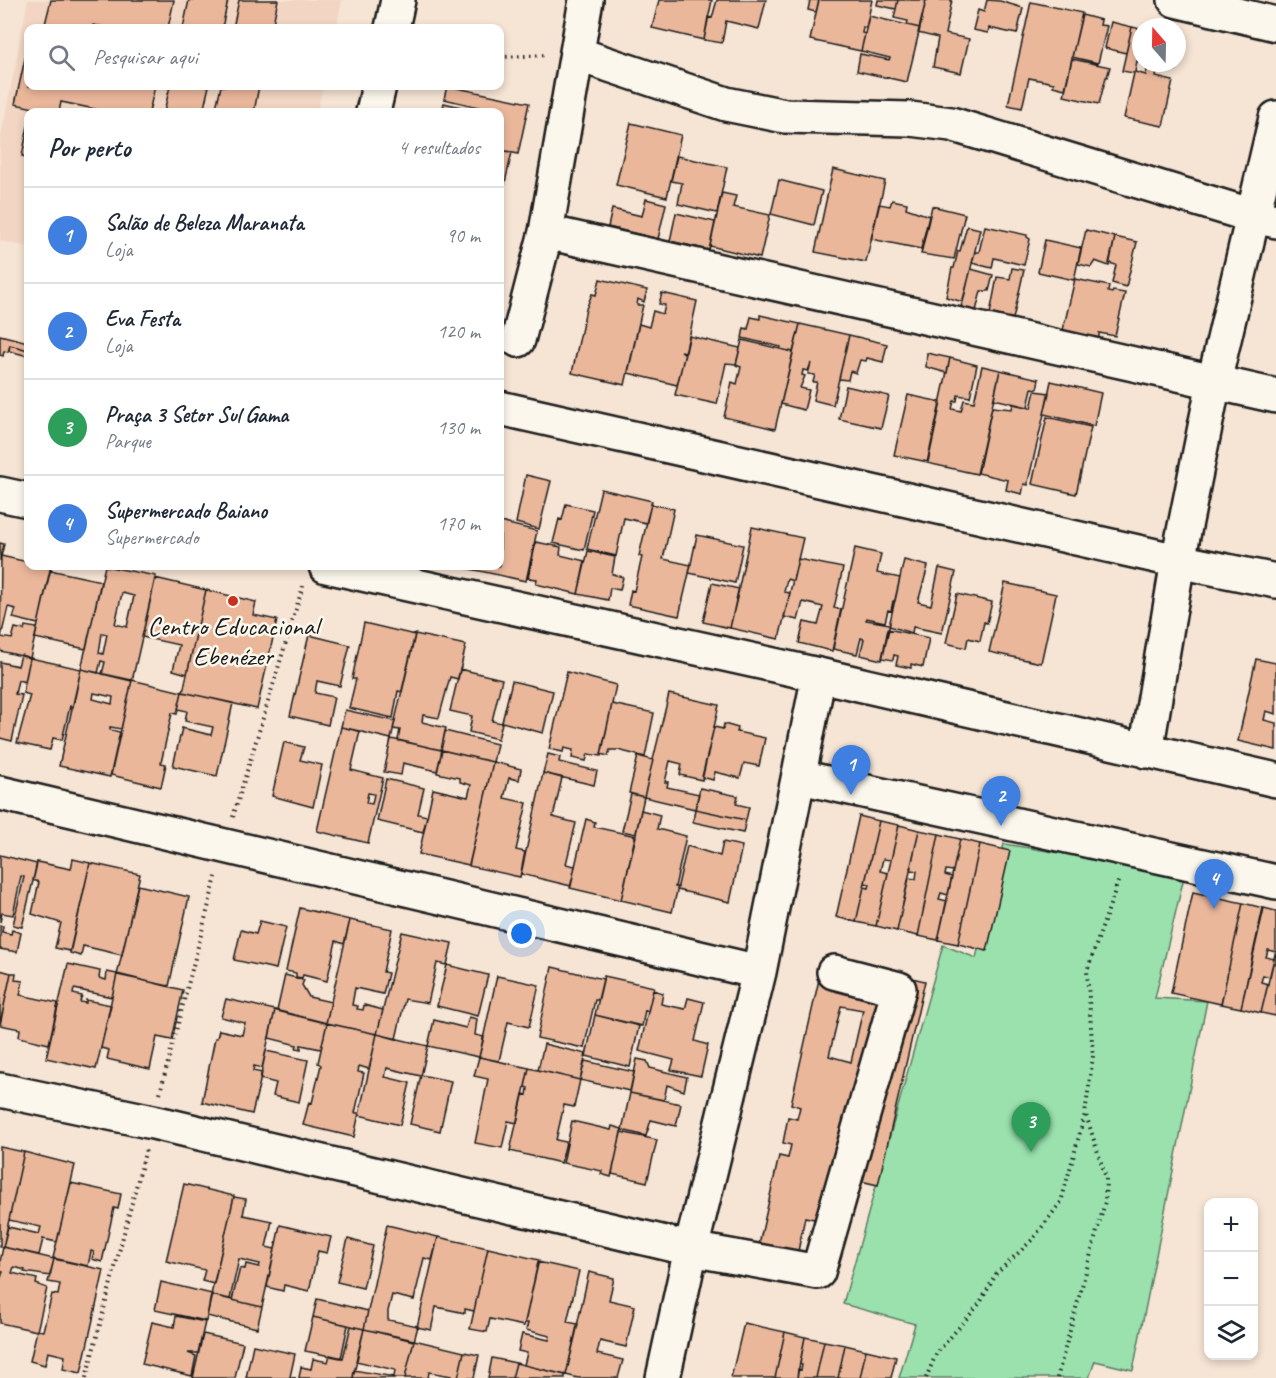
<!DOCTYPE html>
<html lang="pt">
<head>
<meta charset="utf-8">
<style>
	body { margin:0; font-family:Caveat,sans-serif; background:#f2f2f3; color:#1f2937 }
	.controls { position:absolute; right:18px; bottom:18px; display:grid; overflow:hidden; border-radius:12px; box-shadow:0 3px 9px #0003 }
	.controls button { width:54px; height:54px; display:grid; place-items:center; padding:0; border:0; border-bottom:2px solid #e0e1e3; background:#fff; color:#1f2937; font:30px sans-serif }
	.compass { position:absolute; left:1132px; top:18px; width:54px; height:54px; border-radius:50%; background:#fff; box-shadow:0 3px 9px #0003; rotate:340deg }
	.you { position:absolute; left:522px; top:934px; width:21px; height:21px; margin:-15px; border:4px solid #fff; border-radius:50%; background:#1a73e8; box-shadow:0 0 0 9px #1a73e833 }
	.badge { display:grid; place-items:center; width:39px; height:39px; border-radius:50%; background:#2563eb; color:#fff; font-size:20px; font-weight:700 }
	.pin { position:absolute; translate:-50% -50px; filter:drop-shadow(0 2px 3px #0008) }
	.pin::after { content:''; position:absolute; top:32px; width:21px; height:18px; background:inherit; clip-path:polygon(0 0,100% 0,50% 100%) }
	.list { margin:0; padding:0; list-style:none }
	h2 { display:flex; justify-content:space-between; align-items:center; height:78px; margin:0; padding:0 24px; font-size:26px }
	h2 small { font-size:20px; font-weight:400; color:#747a83 }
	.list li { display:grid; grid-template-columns:39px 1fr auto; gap:18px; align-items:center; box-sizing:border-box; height:96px; padding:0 24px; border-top:2px solid #e0e1e3 }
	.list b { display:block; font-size:22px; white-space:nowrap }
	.list p { margin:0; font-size:20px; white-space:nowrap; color:#747a83 }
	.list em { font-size:20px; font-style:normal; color:#747a83 }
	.icon { flex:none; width:33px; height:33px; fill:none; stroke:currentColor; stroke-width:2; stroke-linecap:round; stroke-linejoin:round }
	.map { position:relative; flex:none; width:1276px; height:1378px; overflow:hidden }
	.search { position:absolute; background:#fff; box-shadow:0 3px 9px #0003; left:24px; top:24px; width:480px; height:66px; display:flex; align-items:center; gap:15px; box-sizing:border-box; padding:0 21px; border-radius:12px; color:#747a83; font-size:22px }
	.panel { position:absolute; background:#fff; box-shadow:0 3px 9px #0003; left:24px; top:108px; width:480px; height:462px; border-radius:12px }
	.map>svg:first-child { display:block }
</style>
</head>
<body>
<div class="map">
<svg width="1276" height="1378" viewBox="0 0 1276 1378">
	<rect width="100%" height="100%" fill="#f6e4d4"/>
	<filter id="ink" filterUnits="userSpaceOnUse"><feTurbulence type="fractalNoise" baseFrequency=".0167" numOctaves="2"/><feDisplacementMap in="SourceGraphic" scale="12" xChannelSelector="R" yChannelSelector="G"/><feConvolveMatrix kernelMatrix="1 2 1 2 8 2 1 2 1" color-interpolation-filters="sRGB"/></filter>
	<g filter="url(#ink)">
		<path fill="#f2d6c3" d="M28,0H342L336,28H28V86H323L317,112H28V247L0,241V142Z"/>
		<path fill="#9ae1ae" stroke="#5b7e65" stroke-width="1.5" d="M1004,844L1185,873L1155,998L1207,1001L1133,1370L1095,1361L1089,1378H899L915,1324L843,1304L943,945L976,958Z"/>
		<path fill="#eab79b" stroke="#1c1c1c" stroke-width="1.5" fill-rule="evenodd" d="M51,0H174L168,28H111L93,25L92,28H44Z
			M189,0H228L222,28H183Z
			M239,0H278L272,28H233Z
			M659,0H712L704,40L652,28Z
			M717,0H766L759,29L726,21L722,43L704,40L708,17L712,18Z
			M810,0H819L816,12L808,10Z
			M819,0H872L866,28L863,27L862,33L865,34L861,51L810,40Z
			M878,0H898L896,9L877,5Z
			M898,0H926L920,28L907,25L908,21L894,18Z
			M926,0H952L945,34L969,39L961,73L933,67L938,38L918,33Z
			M987,0L1000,1L1023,8L1017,34L989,28L988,33L973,30L978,10L984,12Z
			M1031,2L1082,13L1065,89L1053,86L1054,83L1029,78L1022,108L1008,105Z
			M1082,15L1101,20L1100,25L1107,26L1098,63L1072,57Z
			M869,16L920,28L907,82L857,71L860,54L889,60L890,58L861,51Z
			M1111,22L1132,27L1126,53L1105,48Z
			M1132,27L1141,29V62L1137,61L1135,72L1146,75L1147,69L1157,71L1156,77L1173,81L1163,126L1124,118L1134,73L1122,71Z
			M1177,37L1183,38L1176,70L1144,63H1177Z
			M28,45V86H155L149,112H109L61,102L59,112H52L15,104Z
			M1072,59L1110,67L1107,77H1106L1099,104L1064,96Z
			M170,86H209L203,112H164Z
			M221,86H259L254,112H215Z
			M447,86L529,103L518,154L500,150V112L444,99Z
			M444,103L482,112H442Z
			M631,123L681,135L667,197L616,185Z
			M28,126V158L22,156Z
			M500,150L512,152L504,187L500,186Z
			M677,156L727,167L717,213L678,204L682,183L671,181Z
			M833,169L885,181L866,262L815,252Z
			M779,180L822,191L814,225L771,214Z
			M722,193L736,196L733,207L770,215L760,258L710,246Z
			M646,199L666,204L658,239L608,227L612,209L642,216Z
			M892,200L907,203L906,208L929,216L921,249L871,239L879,204L890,206Z
			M932,206L965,214L954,259L921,254Z
			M676,213L715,222L709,250L670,241Z
			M967,226L980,229L963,302L946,297L952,268H954L958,251H960Z
			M985,226L1027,235V237L1030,239L1024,265L994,258L992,268L972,263L975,252H979Z
			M1086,230L1115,237L1109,266L1095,261L1091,267L1078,264Z
			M1115,237L1137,242L1126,287L1112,283L1116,265L1109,263Z
			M1045,240L1081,248L1074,280L1038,272Z
			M1012,268L1024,270L1013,319L990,314L997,277L1010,279Z
			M971,269L993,275L989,291H981L976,311L961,307Z
			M600,279L647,290L644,302L638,299L637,305H643L625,385L572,373L586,309L592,294L596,295Z
			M1075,279L1109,286L1108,292L1112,293L1113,291L1125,293L1115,336L1099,333V339L1063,330Z
			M662,293L697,301L686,352L681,351L685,354L677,385L628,373L639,324L649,327L653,311L663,314L665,305L659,304Z
			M760,315L800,324L793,352L780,349L781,347L742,338L744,328L748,329L751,317L760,319Z
			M800,324L849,335L833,405L813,400L817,382H813L815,375L808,374L811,363L808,371L803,370L802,375L805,376L800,388L809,390L804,410L781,404Z
			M0,335L28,342V350L10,345L8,352L4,351L3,356L0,355Z
			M849,335L887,344L883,362L867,358L866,361L860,360L856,373L850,371L848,380L839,379Z
			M689,336L740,348L736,364L726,363L717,404L675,395Z
			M742,340L793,352L775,429L724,417L732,382L737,384L741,367L736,365Z
			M10,345L28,350V356L9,351Z
			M927,353L950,358L947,373L926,367Z
			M950,358L977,365L970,397L958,395L957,401H954L952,409L961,411L964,400L974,402L982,366L1000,370L977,474L927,463Z
			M1000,370L1039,379L1037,389L1032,388L1028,407L994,399Z
			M1051,381L1101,393L1094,426L1044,414Z
			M846,386L889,396L881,428L839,419Z
			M1035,391L1049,393L1028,482V485L1024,484L1022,494L1006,490L1008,480L978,473L992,407L1012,409L1013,404L1031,408Z
			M908,395L941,402L928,462L894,455Z
			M1047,417L1091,427L1076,494L1032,484Z
			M526,475L551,481L539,529L516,523Z
			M601,489L652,501L646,523L624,518L616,556L587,549Z
			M566,504L593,510L584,550L553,543L559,519L562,520Z
			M651,504L674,509L663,559L691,565L679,616L628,605L631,590L634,591L642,557L639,556Z
			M500,522L537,531L526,581L475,570L476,566H500Z
			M752,527L803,538L793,581L787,579L784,592L790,593L779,639L730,628Z
			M697,535L743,545L735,583L689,573Z
			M536,542L561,547L560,555L585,561L578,594L536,584L537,579L528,578Z
			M0,543L4,544L0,561Z
			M855,548L881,554L877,573L900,578L895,601H893L891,611L888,610L885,622L867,618L866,620L890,624L882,660L860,655L864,639L861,638L857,654L833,649Z
			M588,551L615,557L612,574L623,577L620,590L610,588L608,600L578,594Z
			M1,556L28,562V566L51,568L38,624L13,618L16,609L8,607L1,637L12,639L15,628L24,630L25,626L37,628L30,658L0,651Z
			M798,559L843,568L834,608L841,609L832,651L799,643L804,622L818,625L823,607L803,602L798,620L784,617Z
			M904,560L928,566L918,602L931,605L939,568L956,572L942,633L913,627L912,633L889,626Z
			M105,566L156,576L132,681L102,674L105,662L101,661L98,673L81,669ZM122,593L134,596L127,627L115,624ZM102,633L107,634L103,654L99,653Z
			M456,566H476L475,570Z
			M50,570L101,581L86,649L35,638Z
			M155,578L206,590L187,674L173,670L179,645L142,637Z
			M712,583L739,589L730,628L703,622Z
			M1005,583L1056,594L1041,663L989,652Z
			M206,590L256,602L253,615L277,620L257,709L183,692Z
			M957,594L992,602L987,623L984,622L980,641L968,638L966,648L946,643Z
			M364,623L415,635L402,692L398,691L393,718L349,708L356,679H352Z
			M888,629L929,638L923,667L911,664V668L896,665L898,656L894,655L893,660L882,658Z
			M415,634L466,645L458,679L450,677L439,718L423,715L422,722L446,728L441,750L398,740L400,730L393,729Z
			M309,635L350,645L340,686L317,681L315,693L334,697L328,725L290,716Z
			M21,655L30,658L25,682L18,680L15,694L22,695L12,741L0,738V662L18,666Z
			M30,658L81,669L73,707L70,706L62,740L53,738L50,750L17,743L30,695L23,693Z
			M1256,659L1276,663V714L1266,711L1264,720L1276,723V750L1238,741Z
			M81,669L132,680L121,729L110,727V730L120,732L110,777L59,766ZM94,693L113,697L112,704L93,699Z
			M460,669L502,679L492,721L502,723L498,739L469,732L472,716L450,711Z
			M567,672L616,685L601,756L588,754L586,761L572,758L573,750L564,748L563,752L549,749Z
			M132,680L182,692L177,714L172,713L161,763L166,764L161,787L111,775Z
			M512,681L553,691L543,733L502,722Z
			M182,692L233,703L217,776L173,766L182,728L211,735L213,727L185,721L187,711L178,709Z
			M669,694L719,705L702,780L680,775L682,764L670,761L665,782H668L667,787L699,794L695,809L644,797Z
			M612,704L654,713L645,757L618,750H610L608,756L601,754Z
			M345,710L395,721L391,739L341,727Z
			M724,724L738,728L737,732L765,738L759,766L744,763L740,778L715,772L713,780L702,777L714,727L723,729Z
			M341,727L360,731L351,770L383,778L368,843L317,831ZM368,793L374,794L372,804L366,803Z
			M445,731L497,744L493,762L441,750Z
			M391,739L442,750L437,771L403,763L401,775L384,772Z
			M284,742L304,747L300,760L322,765L313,807L272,796Z
			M442,750L493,762L469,865L419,854L433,789L468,797L471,785L460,782V778L437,773Z
			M548,754L560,757L559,762L597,771L594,785L543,773Z
			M638,756L653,760L644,797L629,793Z
			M493,762L521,769L519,780L509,778L504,798L527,803L516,850L525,852L520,877L469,866Z
			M543,773L562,778L553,817L576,823L566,864L575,866L571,886L521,874Z
			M386,779L424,788L418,814L427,816L423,832L377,821Z
			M700,788L738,796L736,804L749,807L746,820L695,809Z
			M631,794L644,797L636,834L622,831Z
			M695,809L746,820L743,833L693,822Z
			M641,810L660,815L657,829L686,836L675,887H678L672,912L621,900Z
			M859,816L879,821L856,922L836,917Z
			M586,819L595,822L594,827L636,836L621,900L570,888Z
			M879,821L899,825L891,860L883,859L880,871L888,873L876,926L856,922L864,887L869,888L870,884L865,883Z
			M899,825L919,830L897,931L876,926Z
			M919,830L939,834L918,936L897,931L909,878L916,879L917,871L910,870Z
			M939,834L960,839L953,871L946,870L945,875L952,877L948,895L941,893L939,899L947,901L938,940L918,936Z
			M960,839L980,844L958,944L938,940Z
			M723,842L742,846L730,902L677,890L687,846L720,856Z
			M980,844L1010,851L987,951L958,944Z
			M0,855L37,864L22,927L13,925L24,877L21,876L13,915L2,913L0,922Z
			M73,859L90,863L70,951L55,948L61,923L32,914L39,882L33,880L37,862L71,869Z
			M90,863L140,874L122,955L83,946L81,956L70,953Z
			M138,885L189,897L169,986L117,975Z
			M1193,892L1243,903L1221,1004L1171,993Z
			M1243,903L1263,908L1241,1008L1221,1004Z
			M300,908L350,920L344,944L336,941L327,981L303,975L302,978L296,977V973L286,971Z
			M1264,908L1276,911V952L1268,950L1266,957L1274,959L1270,977L1263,975L1261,982L1268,984L1261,1013L1241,1008Z
			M350,920L392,929L383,972L388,973L383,994L355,988L352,1005L358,1006L357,1009L363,1010L364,1005L383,1010L377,1034L326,1023Z
			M260,921L286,927L276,969L234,960L241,930L256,934Z
			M0,926H3L2,932L11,934L12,930L21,933L17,952L0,949Z
			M402,932L452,943L447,965L437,963L428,1003L405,999L396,1039L377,1034Z
			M1276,950V1016L1261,1013Z
			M824,957L925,981L878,1185L843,1177L832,1223L805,1217L795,1266L756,1258L779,1156L788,1158L791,1145L783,1143L788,1117L797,1119L800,1107L791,1104ZM841,1006L863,1010L851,1062L829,1056Z
			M68,964L100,971L99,978L106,980L107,972L117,974L112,997L74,989L73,994L82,996L80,1002L86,1003V1000L111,1005L96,1069L46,1058Z
			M447,965L488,975L478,1016L437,1006Z
			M552,967L603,979L598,1000H595L584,1048L537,1038Z
			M0,970L11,973L0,1024Z
			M11,973H16L15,980L23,981L20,995L58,1003L49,1044L19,1037L20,1029L0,1025Z
			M117,974L183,990L172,1040L157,1037L150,1069L107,1059L109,1050L101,1048Z
			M285,975L304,980L302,985L309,997L331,1002L326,1023L277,1011Z
			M497,976L539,985L529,1027L508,1022L499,1061L479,1057Z
			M604,976L654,987L648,1011L645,1010L642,1026L595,1015Z
			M653,990L663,993L661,1004L685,1009L688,998L704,1002L695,1041L708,1045L701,1076L671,1070L674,1060L639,1051Z
			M226,999L275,1010L262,1068L254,1066L253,1071L262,1073L252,1114L202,1102L215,1038H217L219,1030L242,1035L245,1023L221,1017Z
			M275,1010L327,1023L321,1049L301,1045V1049L296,1048L297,1045L269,1038Z
			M595,1015L639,1026L630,1067L586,1056Z
			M469,1017L477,1019L475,1035L484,1037L479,1057L428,1046L434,1020L466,1028Z
			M327,1023L377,1034L369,1069L359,1066L358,1072L364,1073L355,1113H359L354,1137L303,1125L309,1102L312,1103L321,1065L318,1063Z
			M377,1034L428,1046L421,1076L387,1068L385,1077L410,1083L400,1125L359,1115Z
			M544,1044L586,1054L580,1080L538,1070Z
			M266,1051L308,1060L299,1102L273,1096L276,1083L260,1079Z
			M479,1057L529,1068L517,1123L508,1121L502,1148L475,1143L488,1079L474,1076Z
			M637,1059L647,1061L650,1068L687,1077L684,1091L667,1085L664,1100L630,1093Z
			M585,1061L634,1072L630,1091L580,1080Z
			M529,1068L580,1080L574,1107L564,1105L556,1140L566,1142L561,1163L510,1151L523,1094L527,1095L528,1088L525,1087Z
			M421,1075L451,1081L440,1131L410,1124Z
			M630,1093L681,1104L676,1126L651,1120L646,1136L622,1130Z
			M572,1121L611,1130L612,1126L622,1129L611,1177L601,1174L602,1171L563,1163Z
			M621,1132L657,1140L647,1182L612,1174Z
			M0,1147L24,1152L3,1247H0Z
			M24,1152L75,1165L57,1242L43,1239L39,1255L3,1247L8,1227L39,1234L41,1227L9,1220Z
			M71,1183L121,1194L118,1209L114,1208L102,1262L92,1259L94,1252L91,1251L88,1266L53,1258Z
			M184,1184L234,1196L214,1284L202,1281L205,1270L166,1261Z
			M234,1197L246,1199L243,1215L272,1221L266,1247L275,1249L262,1307L232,1300L240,1268L245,1269L246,1264L259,1267L260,1264L239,1259L230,1299L211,1295Z
			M280,1225L331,1237L327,1253L318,1251L309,1291L284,1285L283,1291L267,1287Z
			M387,1225L438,1237L432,1260L424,1258L414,1300L392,1295L388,1311V1320L418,1326L414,1341L364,1329Z
			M438,1237L488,1248L474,1311L465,1309V1313L436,1307L431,1330L417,1327Z
			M348,1239L373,1246L363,1288L337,1282Z
			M3,1247L54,1259L50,1276L24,1272L25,1270L14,1267L12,1273L37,1279L36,1284L47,1288L37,1331L0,1323V1280L3,1272L0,1271V1262Z
			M488,1248L539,1260L524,1326L490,1319L487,1332L470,1329Z
			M54,1259L104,1270L81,1373L63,1369L65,1356L48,1352L45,1365L30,1361L37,1330L43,1331L52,1294L58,1295L60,1284L48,1282Z
			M538,1262L579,1271L567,1322L578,1324L566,1375L524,1365L527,1353L518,1351L522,1334L549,1340L550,1336L526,1330L528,1323H525Z
			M589,1272L614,1278L609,1300L635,1306L626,1347L600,1341L597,1354L623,1360L618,1378H578L566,1375Z
			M161,1282L212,1294L206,1321L155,1310Z
			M211,1295L262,1307L257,1328L207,1316Z
			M317,1299L368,1311L364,1329L313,1317Z
			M176,1316L205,1322L198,1353H188L196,1356L192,1376L142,1364L152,1322L174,1327Z
			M313,1317L348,1325L341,1358L305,1351Z
			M744,1323L785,1332L775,1378H731Z
			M351,1326L364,1329L353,1378H299L301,1367L311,1369L313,1359L328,1362L330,1355L343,1358Z
			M364,1329L414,1340L405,1378H353L354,1370L394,1377L395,1370L356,1361Z
			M785,1332L805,1337L797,1378H775Z
			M203,1334L243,1343L235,1378H193Z
			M805,1337L824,1341L816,1378H797L798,1369L801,1370L802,1365L800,1364Z
			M414,1340L464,1352L458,1378H451V1376L429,1372L428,1378H405Z
			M824,1341L845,1345L838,1378H816Z
			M253,1345L295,1354L290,1377L296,1378H246Z
			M845,1345L866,1350L860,1378H838Z
			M866,1350L896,1357L891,1378H860Z
			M464,1352L479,1355L474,1378H458Z
			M492,1358L516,1363L512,1378H488Z
			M516,1363L565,1375V1378H512Z"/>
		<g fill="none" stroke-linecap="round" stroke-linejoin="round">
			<defs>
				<path id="minor" d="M1175,0L1276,24
					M392,28L398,0
					M577,54L726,104L785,116L910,119L951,124L1253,216L1276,221
					M373,112L379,86
					M546,232L1276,396
					M518,340L546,232L586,0
					M500,408L1178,561L1276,581
					M0,494L28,500
					M326,566L819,675L1276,780
					M1146,751L1178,561L1214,382L1276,118
					M800,777L1276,882
					M0,793L759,972
					M0,1090L153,1122L691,1249L818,1272L899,989L834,972
					M663,1378L691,1249L759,972L819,675"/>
			</defs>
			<use href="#minor" stroke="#1c1c1c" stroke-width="38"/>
			<path stroke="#1c1c1c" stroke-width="4" stroke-dasharray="1.5 4.5" stroke-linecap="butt" d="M500,57L547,55
				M233,817L303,586
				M160,1093L217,873
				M86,1378L146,1149
				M926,1378L936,1354L980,1303L996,1274L1033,1239L1061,1202L1085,1114L1093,1056L1087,971L1119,879
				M1057,1378L1105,1202L1106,1178L1086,1115"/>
			<use href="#minor" stroke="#fbf7ec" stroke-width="33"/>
		</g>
	</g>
	<circle fill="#c8321e" stroke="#fbf7ec" stroke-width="2" cx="233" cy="601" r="6"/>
	<g text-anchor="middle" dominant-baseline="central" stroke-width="5" stroke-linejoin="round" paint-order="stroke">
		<g font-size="26" fill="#1c1c1c" stroke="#fbf7ec">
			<text x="233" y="626">Centro Educacional<tspan x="233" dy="30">Ebenézer</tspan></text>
		</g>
	</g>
</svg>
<div class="controls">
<button>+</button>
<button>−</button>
<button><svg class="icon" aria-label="layers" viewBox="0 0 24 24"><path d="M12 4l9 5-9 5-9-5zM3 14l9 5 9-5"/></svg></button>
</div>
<svg class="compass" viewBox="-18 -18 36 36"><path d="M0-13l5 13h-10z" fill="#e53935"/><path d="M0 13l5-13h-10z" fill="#747a83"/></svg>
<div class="you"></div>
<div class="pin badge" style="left:851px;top:795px;background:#3f7fe0">1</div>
<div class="pin badge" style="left:1001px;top:826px;background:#3f7fe0">2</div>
<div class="pin badge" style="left:1031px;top:1152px;background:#2e9e5b">3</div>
<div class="pin badge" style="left:1214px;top:909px;background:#3f7fe0">4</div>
<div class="search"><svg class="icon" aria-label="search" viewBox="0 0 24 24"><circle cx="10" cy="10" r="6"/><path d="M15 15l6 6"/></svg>Pesquisar aqui</div>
<section class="panel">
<h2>Por perto<small>4 resultados</small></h2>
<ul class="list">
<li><span class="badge" style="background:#3f7fe0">1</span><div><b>Salão de Beleza Maranata</b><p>Loja</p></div><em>90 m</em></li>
<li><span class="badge" style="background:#3f7fe0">2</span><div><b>Eva Festa</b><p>Loja</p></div><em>120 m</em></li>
<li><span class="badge" style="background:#2e9e5b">3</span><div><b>Praça 3 Setor Sul Gama</b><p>Parque</p></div><em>130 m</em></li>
<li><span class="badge" style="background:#3f7fe0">4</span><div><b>Supermercado Baiano</b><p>Supermercado</p></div><em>170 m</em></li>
</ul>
</section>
</div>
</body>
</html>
